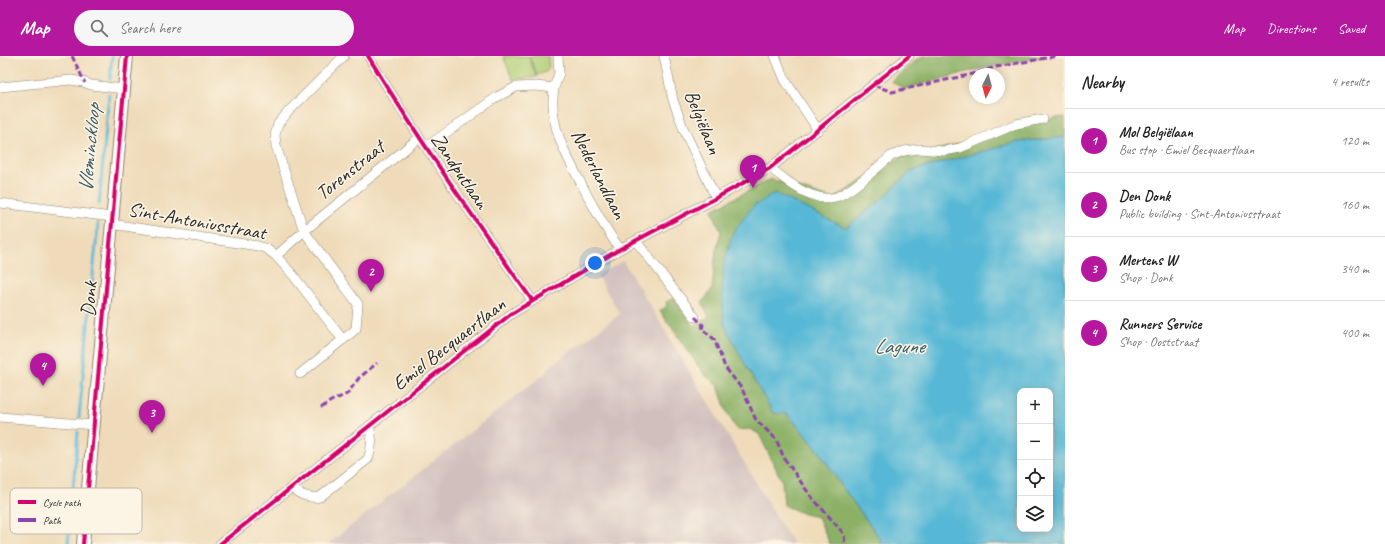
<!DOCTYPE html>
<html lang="en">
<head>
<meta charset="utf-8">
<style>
	body { margin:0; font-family:Caveat,sans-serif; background:#f6f6f6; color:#222 }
	.controls { position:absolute; right:12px; bottom:12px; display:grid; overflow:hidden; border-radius:8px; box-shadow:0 2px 10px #0003 }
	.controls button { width:36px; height:36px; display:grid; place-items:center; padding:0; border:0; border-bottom:1px solid #e0e0e0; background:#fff; color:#222; font:20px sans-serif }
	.compass { position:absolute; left:969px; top:12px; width:36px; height:36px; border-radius:50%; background:#fff; box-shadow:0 2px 10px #0003; rotate:186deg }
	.you { position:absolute; left:595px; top:207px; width:14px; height:14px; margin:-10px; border:3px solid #fff; border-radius:50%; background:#1a73e8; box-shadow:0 0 0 6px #1a73e833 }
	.badge { display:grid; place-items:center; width:26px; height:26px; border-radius:50%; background:#b5179e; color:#fff; font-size:13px; font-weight:700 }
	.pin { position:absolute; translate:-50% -33px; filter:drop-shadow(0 1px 2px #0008) }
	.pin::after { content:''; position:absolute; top:21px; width:14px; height:12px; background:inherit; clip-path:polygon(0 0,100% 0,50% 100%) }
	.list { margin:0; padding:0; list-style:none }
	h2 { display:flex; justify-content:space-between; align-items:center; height:52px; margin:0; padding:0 16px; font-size:17px }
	h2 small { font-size:13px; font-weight:400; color:#767676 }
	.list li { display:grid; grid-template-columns:26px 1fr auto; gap:12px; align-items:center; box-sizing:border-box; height:64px; padding:0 16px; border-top:1px solid #e0e0e0 }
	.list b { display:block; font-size:15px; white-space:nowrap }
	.list p { margin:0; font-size:13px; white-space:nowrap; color:#767676 }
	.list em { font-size:13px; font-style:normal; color:#767676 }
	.icon { flex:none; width:22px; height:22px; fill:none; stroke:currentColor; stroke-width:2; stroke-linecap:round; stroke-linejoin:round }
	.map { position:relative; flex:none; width:1065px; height:488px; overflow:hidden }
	header { display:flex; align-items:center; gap:24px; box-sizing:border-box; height:56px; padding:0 20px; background:#b5179e; color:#fff }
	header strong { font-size:19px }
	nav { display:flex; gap:22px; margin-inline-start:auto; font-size:14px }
	.search { width:280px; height:36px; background:#f6f6f6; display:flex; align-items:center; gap:10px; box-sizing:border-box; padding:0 14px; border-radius:22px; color:#767676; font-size:15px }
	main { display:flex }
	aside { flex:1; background:#fff }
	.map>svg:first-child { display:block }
</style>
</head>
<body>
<header>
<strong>Map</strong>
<div class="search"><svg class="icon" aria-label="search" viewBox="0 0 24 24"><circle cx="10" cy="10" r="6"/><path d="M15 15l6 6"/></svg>Search here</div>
<nav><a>Map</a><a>Directions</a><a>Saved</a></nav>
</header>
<main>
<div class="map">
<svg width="1065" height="488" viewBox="0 0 1065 488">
	<rect width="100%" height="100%" fill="#fcf5e5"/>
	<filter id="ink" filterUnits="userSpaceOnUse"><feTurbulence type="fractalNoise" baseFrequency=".025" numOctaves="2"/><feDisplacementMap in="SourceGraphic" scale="8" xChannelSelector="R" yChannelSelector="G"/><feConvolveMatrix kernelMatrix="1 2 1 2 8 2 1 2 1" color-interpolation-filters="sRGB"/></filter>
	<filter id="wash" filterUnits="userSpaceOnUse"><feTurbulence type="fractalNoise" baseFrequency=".012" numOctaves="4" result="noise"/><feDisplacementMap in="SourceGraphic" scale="16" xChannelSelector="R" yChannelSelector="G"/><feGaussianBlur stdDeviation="0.9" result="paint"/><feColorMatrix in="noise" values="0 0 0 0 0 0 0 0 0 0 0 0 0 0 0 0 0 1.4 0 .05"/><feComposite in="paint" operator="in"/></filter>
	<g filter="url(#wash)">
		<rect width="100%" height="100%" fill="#efdbb9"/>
		<path fill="#d1bfbd" d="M623,205L793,488H328L548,315L547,313L620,258L597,219Z"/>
		<path fill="#b1ce75" stroke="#6e7c50" d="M503,0H528L537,21L513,24Z
			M529,0H548L549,12L546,16L537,19Z"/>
		<path fill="#8cb166" stroke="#5c6e48" d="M922,0H1046L974,14L904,33L891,25Z
			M1065,61V81L1017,86L911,115L880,145L846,172L787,358L819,395L843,432L879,481L882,488H830L818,461L804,458L784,449L782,425L759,378L750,373L737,374L727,356L718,330L704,318L660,255L667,250L666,246L674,242L693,270L709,261L702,247L712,233L716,194L721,176L712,154L771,123L833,143L906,97H928L1012,72L1037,67L1054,62Z"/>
		<path fill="#57b8d6" stroke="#417280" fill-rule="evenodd" d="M1065,81V488H882L879,481L843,432L819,395L787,358L773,357L746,310L724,268L722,236L724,207L733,176L752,151L775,137L846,172L880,145L911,115L1017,86ZM1020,335H1050V473H1020Z"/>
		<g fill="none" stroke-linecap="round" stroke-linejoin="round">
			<path stroke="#57b8d6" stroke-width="3" d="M110,23L112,0
				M99,148L109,38
				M79,361L98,168
				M68,488L78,376"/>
		</g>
	</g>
	<g filter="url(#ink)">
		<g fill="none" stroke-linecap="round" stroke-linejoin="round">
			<defs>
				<path id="minor" d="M368,0C419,84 475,164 532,244
					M664,0L673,44L684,74L716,142
					M775,0L785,24L818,74
					M0,31L71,24L83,26L91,29L124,33
					M554,32C548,71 567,100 584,133C595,154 606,174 620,193
					M426,91L497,41L516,31L536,30L554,32L559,17L558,0
					M770,112C783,121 796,134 812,139C819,142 828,143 836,141C850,137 879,110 891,100L904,95L919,93L944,95L960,92L1016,68L1043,63
					M0,147L112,161
					M111,168L258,190L267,193L276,200L293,219L343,284
					M636,185L695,261
					M276,200L304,175L419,82
					M300,318L356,273L358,248L304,175L276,90L275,79L278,68L289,55L344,0
					M0,361L93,369
					M291,432C300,438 309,443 320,441L368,403C372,392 373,381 369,370
					M220,488L511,258L620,193L716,142L770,112L909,0"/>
				<path id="major" d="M83,488L127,0"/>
			</defs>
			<use href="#minor" stroke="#8d8372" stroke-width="10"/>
			<use href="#major" stroke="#8d8372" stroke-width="14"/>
			<use href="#minor" stroke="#fff" stroke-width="9"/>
			<use href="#major" stroke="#fff" stroke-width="12"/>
			<path stroke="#8e44ad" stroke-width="3" stroke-dasharray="6 3" stroke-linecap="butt" d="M72,0L85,27
				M874,29L892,36L973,18L996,11L1057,0
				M695,261L703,269L702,273L714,283L725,311L742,333L756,364L776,383L784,402L810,439L844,478L845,488
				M321,352L331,345L347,338L359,322L377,307"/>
			<defs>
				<path id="cycleway" d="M368,0C419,84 475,164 532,244
					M83,488L127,0
					M220,488L511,258L620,193L716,142L770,112L909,0"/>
			</defs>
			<use href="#cycleway" stroke="#fcf5e5" stroke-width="6"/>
			<use href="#cycleway" stroke="#d6006c" stroke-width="4"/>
		</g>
	</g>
	<g text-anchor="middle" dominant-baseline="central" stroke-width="3" stroke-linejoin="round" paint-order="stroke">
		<g font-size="20" fill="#2b2b2b" stroke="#fcf5e5">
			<text transform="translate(703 66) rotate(68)">Belgiëlaan</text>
			<text transform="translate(350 114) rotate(-39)">Torenstraat</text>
			<text transform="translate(460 115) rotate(56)">Zandputlaan</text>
			<text transform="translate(599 118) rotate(63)">Nederlandlaan</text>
			<text transform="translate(197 165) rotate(10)">Sint-Antoniusstraat</text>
			<text transform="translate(89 243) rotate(-85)">Donk</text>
			<text transform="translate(449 288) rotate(-38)">Emiel Becquaertlaan</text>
		</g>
		<g font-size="21" font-style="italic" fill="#3a5c67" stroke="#fcf5e5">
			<text transform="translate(89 92) rotate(-85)">Vleminckloop</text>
			<text x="899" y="290">Lagune</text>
		</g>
	</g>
	<rect x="10" y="432" width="132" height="46" rx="6" fill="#fcf5e5" stroke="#bdb8ad" stroke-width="1"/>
	<rect x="18" y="444" width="18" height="4" fill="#d6006c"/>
	<rect x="18" y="462" width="18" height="4" fill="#8e44ad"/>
	<g font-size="11" fill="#2b2b2b">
		<text x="43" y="450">Cycle path</text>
		<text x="43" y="468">Path</text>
	</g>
</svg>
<div class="controls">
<button>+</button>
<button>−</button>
<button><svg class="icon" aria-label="locate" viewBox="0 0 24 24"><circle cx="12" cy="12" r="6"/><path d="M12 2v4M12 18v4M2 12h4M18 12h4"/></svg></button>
<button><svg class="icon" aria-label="layers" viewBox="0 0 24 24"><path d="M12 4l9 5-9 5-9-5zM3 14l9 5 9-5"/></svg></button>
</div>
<svg class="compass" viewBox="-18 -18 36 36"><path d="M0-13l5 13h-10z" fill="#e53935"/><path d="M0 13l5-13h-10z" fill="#767676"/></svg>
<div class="you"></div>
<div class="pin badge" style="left:753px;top:132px">1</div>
<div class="pin badge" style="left:371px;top:236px">2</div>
<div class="pin badge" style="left:152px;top:377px">3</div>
<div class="pin badge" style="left:43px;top:330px">4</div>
</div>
<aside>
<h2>Nearby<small>4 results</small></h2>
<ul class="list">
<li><span class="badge">1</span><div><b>Mol Belgiëlaan</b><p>Bus stop · Emiel Becquaertlaan</p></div><em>120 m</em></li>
<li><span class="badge">2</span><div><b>Den Donk</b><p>Public building · Sint-Antoniusstraat</p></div><em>160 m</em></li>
<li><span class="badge">3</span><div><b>Mertens W</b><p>Shop · Donk</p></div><em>340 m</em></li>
<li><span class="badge">4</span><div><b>Runners Service</b><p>Shop · Ooststraat</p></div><em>400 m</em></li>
</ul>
</aside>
</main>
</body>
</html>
